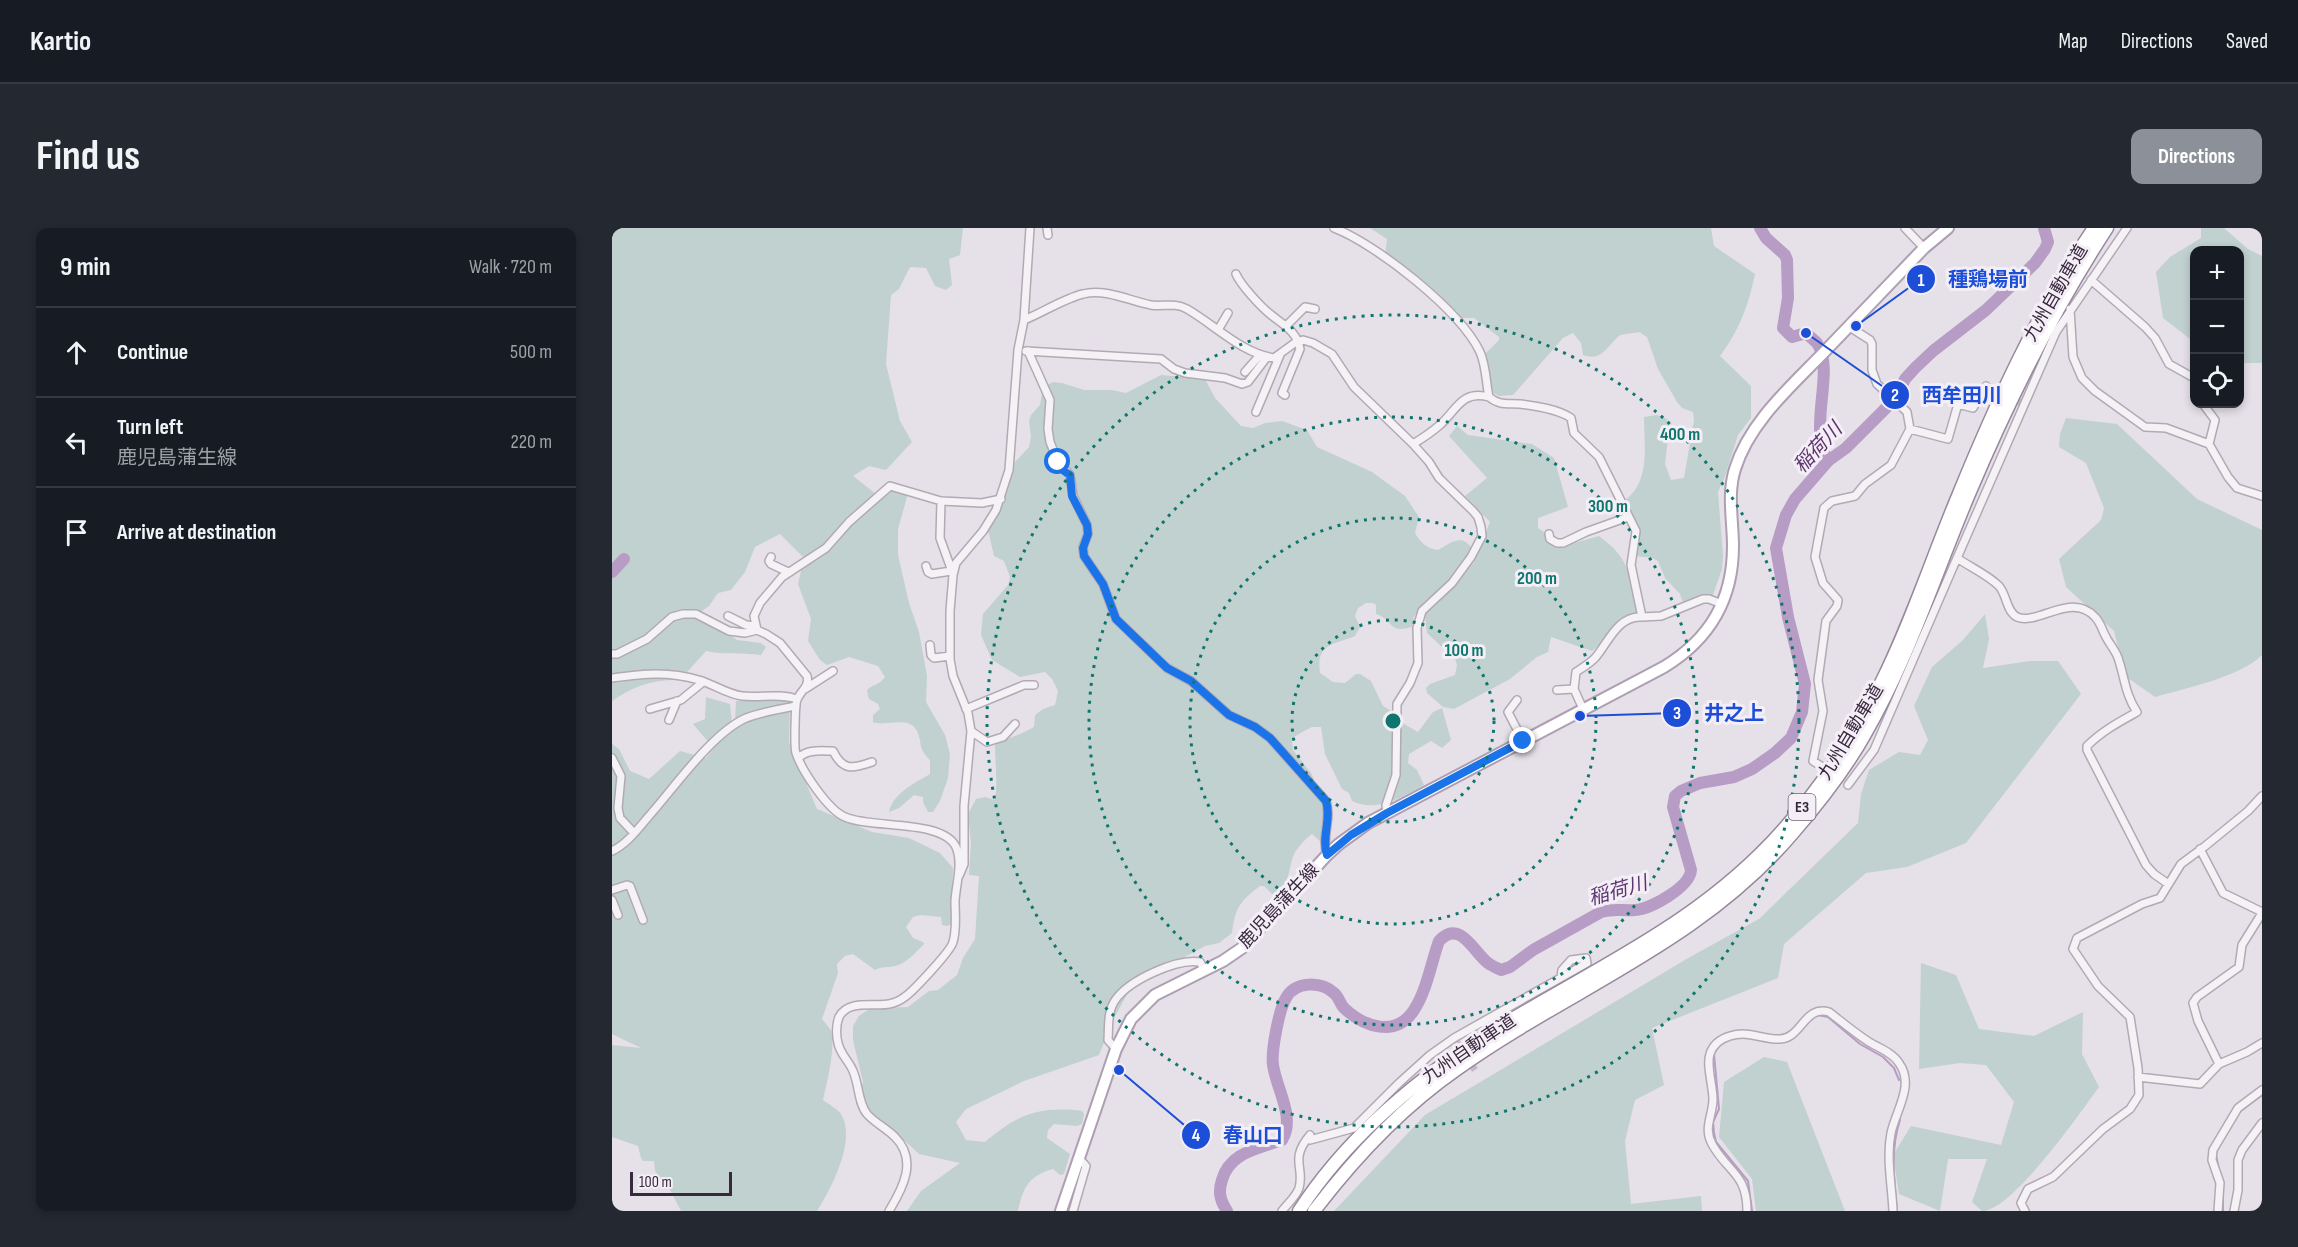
<!DOCTYPE html>
<html lang="en">
<head>
<meta charset="utf-8">
<style>
	body { margin:0; font-family:"Sofia Sans Condensed","Noto Sans JP",sans-serif; background:#242831; color:#f1f3f6 }
	.controls { position:absolute; right:18px; top:18px; display:grid; overflow:hidden; border-radius:12px; box-shadow:0 3px 9px #0003 }
	.controls button { width:54px; height:54px; display:grid; place-items:center; padding:0; border:0; border-bottom:2px solid #363941; background:#171b24; color:#f1f3f6; font:30px sans-serif }
	.scale { position:absolute; left:18px; bottom:15px; width:102px; box-sizing:border-box; padding-left:6px; border:3px solid #39293e; border-top:0; font-size:16px; line-height:21px; white-space:nowrap; color:#39293e; -webkit-text-stroke:4px #f4eff6; paint-order:stroke }
	.stop { position:absolute; width:18px; height:18px; margin:-14px; border:4px solid #1a73e8; border-radius:50%; background:#fff }
	.stop.end { background:#1a73e8; border-color:#fff; box-shadow:0 2px 6px #0008 }
	.list { margin:0; padding:0; list-style:none }
	h2 { display:flex; justify-content:space-between; align-items:center; height:78px; margin:0; padding:0 24px; font-size:26px }
	h2 small { font-size:20px; font-weight:400; color:#9ea1a6 }
	.list li { display:grid; grid-template-columns:39px 1fr auto; gap:18px; align-items:center; box-sizing:border-box; height:90px; padding:0 24px; border-top:2px solid #363941 }
	.list b { display:block; font-size:22px; white-space:nowrap }
	.list p { margin:0; font-size:20px; white-space:nowrap; color:#9ea1a6 }
	.list em { font-size:20px; font-style:normal; color:#9ea1a6 }
	.icon { flex:none; width:33px; height:33px; fill:none; stroke:currentColor; stroke-width:2; stroke-linecap:round; stroke-linejoin:round }
	.map { position:relative; flex:none; width:1650px; height:983px; overflow:hidden; border-radius:12px }
	header { display:flex; align-items:center; gap:36px; box-sizing:border-box; height:84px; padding:0 30px; background:#171b24; border-bottom:2px solid #363941 }
	header strong { font-size:28px }
	nav { display:flex; gap:33px; margin-inline-start:auto; font-size:21px }
	.intro { display:flex; align-items:center; justify-content:space-between; box-sizing:border-box; height:144px; padding:0 36px }
	h1 { margin:0; font-size:42px }
	.button { padding:15px 27px; border-radius:12px; background:#8c9099; color:#fff; font-size:21px; font-weight:700 }
	main { display:flex; gap:36px; padding:0 36px }
	aside { flex:1; background:#171b24; border-radius:12px; box-shadow:0 3px 9px #0003 }
	.map>svg:first-child { display:block }
</style>
</head>
<body>
<header>
<strong>Kartio</strong>
<nav><a>Map</a><a>Directions</a><a>Saved</a></nav>
</header>
<div class="intro"><h1>Find us</h1><a class="button">Directions</a></div>
<main>
<aside>
<h2>9 min<small>Walk · 720 m</small></h2>
<ul class="list">
<li><svg class="icon" aria-label="ahead" viewBox="0 0 24 24"><path d="M12 20V5M6 11l6-6 6 6"/></svg><div><b>Continue</b></div><em>500 m</em></li>
<li><svg class="icon" aria-label="left" viewBox="0 0 24 24"><path d="M17 20v-9H6M10 6l-5 5 5 5"/></svg><div><b>Turn left</b><p>鹿児島蒲生線</p></div><em>220 m</em></li>
<li><svg class="icon" aria-label="arrive" viewBox="0 0 24 24"><path d="M6 21V4h12l-3 4 3 4H6"/></svg><div><b>Arrive at destination</b></div></li>
</ul>
</aside>
<div class="map">
<svg width="1650" height="983" viewBox="0 0 1650 983">
	<rect width="100%" height="100%" fill="#e6e0e8"/>
	<path fill="#c1d1cf" d="M0,0H351L348,27L337,31L340,57L334,62L323,58L314,40L298,39L287,61L279,67L274,136L288,193L300,214L274,242L257,238L241,248L269,270L281,261L294,265L295,269L286,301V327L297,375L307,404L315,448L314,474L333,507L338,526L336,550L328,573L321,584H316L311,574V569L302,567L287,580L277,584C281,565 303,555 318,546V532C305,519 311,516 305,503C297,487 274,499 261,494V487L268,481L266,476L257,471L255,462C261,456 266,458 273,449L266,438L237,429L215,437L208,432L196,413L199,391L186,356L192,330L168,306L143,319L133,344L119,362L106,365L97,378L87,385L125,412L149,415L154,419L149,427C131,424 112,427 94,423L68,452C42,451 21,458 0,473Z
		M758,0H1099L1102,18L1143,46C1137,76 1127,103 1108,128L1139,158V190L1126,207L1112,251L1106,264L1111,328L1110,341L1101,367L1092,368L1071,375L1068,366L1053,350L1046,333L1040,330L1024,328L1026,305L1012,273C1039,254 1032,218 1032,189L1045,187L1055,191L1057,200L1053,236L1059,252L1072,250L1082,192L1081,184L1070,180L1065,174L1046,141L1035,109L1027,104L1008,107C995,118 990,134 971,127L969,115L961,105L951,110L901,167L887,168L879,164L871,128L887,112V109L862,90H846L773,28L775,11Z
		M1589,0H1612L1636,21L1650,28V135H1628V22H1582V114L1551,90L1544,44L1558,29L1589,10Z
		M549,147L593,151L603,170L629,198L641,200L653,195L670,193L695,202L705,219L760,244L793,268L807,289L803,305C808,314 815,321 826,322C837,316 850,304 860,321L842,349L802,388L800,399C775,406 783,392 764,386V377L761,375H754L746,380L743,388L748,399L743,408C721,417 704,415 708,445L721,454L733,455L744,446H748L759,453L771,478L781,484L792,496L806,504L821,484L830,480L839,512L830,520L819,513L797,526L796,535L805,542L812,557C790,569 765,585 740,573L737,565L730,561L713,526L709,499H700L692,503L682,509L680,514L681,522L699,545L714,579L711,610L709,614L700,606C693,611 688,617 683,624C675,640 680,658 661,667L652,658H648C628,673 623,680 620,705L607,715L593,718L554,739L517,763L502,790L487,827L412,853L354,881L344,894L354,912L373,914C405,886 428,878 470,883L472,886L470,896L465,898L442,896L436,902L435,910L458,926L452,946L448,947L441,941C416,948 411,960 406,983H295L309,963L348,935L307,926L280,901L244,876L251,854L241,812V798L247,788L259,780L296,779L317,763L326,762L345,747L351,730L363,711L367,648L357,647L359,615L356,586L364,571L373,569L383,572C386,554 383,536 383,517C396,509 409,507 422,499L423,487L431,481L443,477L446,463L440,451L433,444L408,449L380,432L369,407L371,386L396,357L398,349L392,333L382,328L376,302L393,269L403,234L417,219L419,208L417,193L419,187L428,177L431,159L441,154L450,155L472,162H500L514,165Z
		M1454,190L1505,196L1585,271L1650,302V427C1628,449 1574,460 1543,469L1513,448L1502,403L1454,359L1447,331L1489,292L1492,280L1474,235L1447,219L1448,206Z
		M845,198L856,207L920,216L942,230L956,279L926,290V300L952,318L987,308C1020,332 1017,348 1025,386L980,423L939,409L936,424L925,429L898,451L842,481L831,479L815,465L814,460L818,456L843,447L845,437L841,424L833,422L815,405L813,389L816,380L829,372L862,334L878,294L853,268L875,250L837,208Z
		M1373,386L1377,411L1371,440L1418,433H1446L1469,466L1354,615L1295,639L1254,645L1172,716L1166,750L1040,800L1052,857L1023,872L1013,913L1019,976L1089,968L1090,983H722L813,887L1078,729L1147,691L1246,595L1249,566L1257,542L1287,524L1308,527L1316,512L1302,478L1320,439L1351,412Z
		M94,469L118,476L120,496L98,516L81,496L93,491Z
		M178,472L177,514L205,581L260,604L297,610L328,625L341,640L339,696L335,698L330,697L329,689L309,687L301,689L294,699L301,710L311,714L312,716C304,724 294,736 283,738C276,740 270,738 263,742L241,726L233,728L225,736L226,745L210,791C213,795 217,799 219,803C224,819 215,854 211,872C216,876 226,881 229,886C245,912 219,961 205,983H69L57,960L43,943L42,933H31L29,930L26,918L0,909V817L29,820L0,806V516L7,521L18,543L37,551L68,523L94,530L123,493L124,473Z
		M1309,735L1344,747L1367,801L1422,808L1471,784L1470,826L1487,859C1468,885 1400,983 1370,983L1360,974L1375,931H1336L1328,983L1287,966L1281,927L1299,898L1389,917L1402,874L1374,837L1348,835L1307,841Z
		M1152,829L1175,834L1233,983H1144L1140,951L1107,909L1112,854Z"/>
	<g fill="none" stroke-linecap="round" stroke-linejoin="round">
		<path stroke="#b79cc6" stroke-width="2" d="M1206,787L1216,789L1248,816L1271,829L1282,840L1287,852
			M1107,817L1102,826L1107,881L1101,894L1102,905L1104,914L1136,953L1140,983
			M1626,885L1650,867
			M1604,927L1607,942
			M1285,983C1282,953 1278,922 1288,892
			M1611,983V956"/>
		<path stroke="#b79cc6" stroke-width="12" d="M1148,0L1154,10L1173,27L1175,32L1176,70L1171,100L1180,109L1194,105C1197,108 1202,112 1205,115C1224,143 1195,199 1216,233
			M0,344L12,331
			M615,983C608,972 606,964 610,952C618,924 646,921 670,912C684,890 664,860 661,837C659,824 667,781 674,770C683,753 709,753 722,765C727,769 728,776 732,780C752,799 784,810 802,782C815,762 819,735 827,713C848,690 862,725 876,735C880,738 885,740 889,742L898,739L921,722L989,684C1002,680 1010,683 1023,682C1039,681 1078,659 1079,642L1061,579L1063,568L1069,563L1088,555L1122,549L1140,541L1163,525L1179,510L1190,484L1193,456L1176,389L1164,320L1174,287L1183,271L1216,233L1234,220L1284,170L1293,151L1303,140L1321,123L1374,82L1423,35L1433,21L1436,14L1432,0"/>
		<path stroke="#c3bbc6" stroke-width="7" stroke-dasharray="7 3.5" stroke-linecap="butt" d="M1374,158L1411,176
			M842,810L863,842"/>
		<defs>
			<path id="minor" d="M435,0L436,7
				M722,0C764,16 848,82 868,124C874,137 874,155 877,169C888,178 895,175 908,176C924,178 946,181 959,190L962,205L987,229L1024,303L1019,337L1030,389L1049,388L1091,371H1097L1110,376
				M1293,0L1312,20
				M1515,0L1444,104L1345,330C1358,339 1376,347 1387,358C1395,367 1394,383 1405,389C1425,398 1460,363 1483,389C1489,395 1490,402 1494,409C1498,417 1505,424 1507,433C1513,452 1514,468 1525,484C1507,494 1490,503 1475,518V522L1534,637L1542,646L1555,655
				M624,46C628,56 648,78 658,86C670,96 685,103 688,121L670,165L673,167
				M1479,52L1533,99L1543,110L1557,136L1582,150
				M1458,81L1461,129L1470,150L1483,163L1533,199L1554,200L1597,216
				M412,92C430,85 453,70 471,66C493,60 518,73 539,77C551,79 563,74 575,81C603,97 629,125 662,130L684,114L691,112L701,115L720,126L742,159L801,216L817,234L827,250L861,283L866,289L869,299L870,308L859,329L840,355L810,383L805,400L806,435L798,455L785,476L784,547L774,577L775,585
				M675,97L693,79L703,81
				M606,102L616,85
				M414,123L549,131L562,141L573,145L613,150L630,156L636,154L655,129
				M416,123L438,172L436,201L438,214L446,234L458,247L461,268L475,297L476,306L471,319L472,328L491,356L504,391L555,440L579,453L617,487L643,499L658,510L714,573C720,591 709,609 715,627
				M633,144L648,127
				M1591,176L1603,192L1597,216L1616,249L1625,260L1650,268
				M644,184L668,127
				M1298,201L1336,211L1346,176L1361,180L1374,158
				M801,216C811,210 821,203 829,196C845,181 850,162 877,169
				M329,273L328,310L341,346
				M937,306L938,311L945,315H951L974,304L1016,289
				M159,329L157,333L159,336L176,344
				M314,338L316,344L320,346L339,343
				M116,388L134,397L143,398
				M145,402L142,388L148,375L170,349L214,320L237,294L278,258L329,273L370,275L389,271
				M318,417L319,427L322,430L338,428
				M0,426H5L35,411L60,389L71,386H84L117,403L133,405L145,402L154,406L168,415L195,448C198,459 188,463 185,472C183,476 182,521 184,525C190,543 216,582 233,589C260,601 331,591 344,619C351,635 344,656 343,673C343,686 345,701 341,714C339,723 302,762 294,768C289,772 283,775 277,776C262,779 236,771 227,789C224,796 224,808 226,815C228,826 237,833 241,843C247,856 246,875 255,886C263,895 274,900 283,909C306,932 291,960 277,983
				M0,450C32,446 55,443 87,452C101,456 115,466 130,468C148,470 167,465 185,471
				M193,461L221,443
				M945,462L962,461
				M905,472L896,484L911,513
				M38,481L69,472L91,454
				M354,481L412,457H422
				M971,481L962,461L964,444C970,440 977,436 983,430C996,415 1006,387 1030,389
				M57,492L65,473
				M359,503L375,514L391,509L403,496
				M0,530L9,548L6,580L8,590L22,605
				M186,530C196,521 208,523 221,523C231,543 240,541 260,534
				M1212,540L1201,533L1211,483L1206,452L1214,393L1225,378L1226,372L1211,355L1203,329L1212,280L1220,273L1243,268L1253,256L1279,237L1298,201L1295,184L1265,156L1260,142V116L1258,112L1236,98
				M1236,557L1262,522L1345,330
				M1588,621L1611,665L1650,684
				M0,623C15,616 26,601 37,588C62,560 100,505 134,490C150,484 168,481 184,478
				M347,648L352,636V578L359,503L356,485L341,448L338,431V383L341,347L344,335L371,303L384,282L397,242L406,122L412,92L418,0
				M0,662L15,657L18,658L31,692
				M0,672L6,687
				M504,821L496,812C497,798 495,783 504,771C518,752 565,730 588,734L593,743
				M1607,836L1586,793L1581,775L1585,769L1627,739L1630,717L1650,685
				M1526,849L1588,856L1607,836L1635,824L1650,815
				M461,983L474,938L467,930
				M670,983C675,976 684,969 687,960C693,939 677,932 698,907V912L742,900L787,855L818,827L842,810L975,735L974,730L959,732L950,742L949,749
				M1135,983C1135,945 1115,944 1100,916C1091,900 1101,887 1101,871C1101,859 1094,836 1098,826C1101,816 1108,811 1118,808C1137,802 1151,812 1168,811C1190,810 1192,777 1217,784C1230,794 1243,805 1257,814C1267,820 1281,825 1287,835C1303,857 1284,882 1279,905C1274,930 1280,958 1281,983
				M1413,983L1409,975L1416,961L1441,949L1491,901L1518,881L1527,867L1526,840L1518,789L1486,758L1461,721L1465,710L1530,676L1548,670L1569,636L1592,619L1636,583L1650,568
				M1606,983L1608,955L1600,932L1601,922L1626,880L1650,862
				M1622,983L1626,962V932L1630,922L1650,895"/>
			<path id="primary" d="M449,983L504,821L519,791L543,767L611,733L630,720L715,627L727,616L756,595L1052,439C1098,411 1121,372 1121,318C1121,293 1115,266 1123,241C1138,192 1183,155 1217,119C1249,86 1280,53 1312,20L1336,0"/>
			<path id="motorway" d="M687,983C733,912 800,855 871,809C977,742 1085,699 1171,602C1210,558 1243,508 1269,455C1299,395 1320,330 1346,268C1384,175 1426,83 1482,0
				M702,983C743,929 789,880 845,841C959,760 1086,716 1180,606C1207,575 1233,542 1253,506C1297,430 1323,346 1357,266C1396,174 1440,84 1495,0"/>
		</defs>
		<use href="#minor" stroke="#b2a9b5" stroke-width="10"/>
		<use href="#primary" stroke="#ae9fb3" stroke-width="14"/>
		<use href="#motorway" stroke="#98889e" stroke-width="15"/>
		<use href="#minor" stroke="#f5f2f6" stroke-width="7"/>
		<use href="#primary" stroke="#fff" stroke-width="10"/>
		<use href="#motorway" stroke="#fff" stroke-width="12"/>
	</g>
	<g fill="none" stroke-linecap="round" stroke-linejoin="round">
		<path stroke="#1a73e8" stroke-width="8" d="M446,234L452,243L458,247L460,268L475,297L476,306L471,320L472,328L491,356L504,391L555,440L579,453L617,487L643,499L658,510L714,573C720,591 709,609 715,627L739,607L775,585L911,513"/>
	</g>
	<g fill="none" stroke="#0f766e" stroke-width="3" stroke-dasharray="3 6">
		<circle cx="781" cy="493" r="101"/>
		<circle cx="781" cy="493" r="203"/>
		<circle cx="781" cy="493" r="304"/>
		<circle cx="781" cy="493" r="406"/>
	</g>
	<g text-anchor="middle" dominant-baseline="central" stroke-width="6" stroke-linejoin="round" paint-order="stroke">
		<rect fill="#f4eff6" stroke="#716475" stroke-width="1.5" x="1176.5" y="566" width="27" height="26" rx="4.5"/>
		<g font-size="16" font-weight="bold" fill="#39293e">
			<text x="1190" y="579">E3</text>
		</g>
		<g font-size="18" fill="#39293e" stroke="#f4eff6">
			<text transform="translate(1444 65) rotate(-60)">九州自動車道</text>
			<text transform="translate(1239 504) rotate(-59)">九州自動車道</text>
			<text transform="translate(667 678) rotate(-47)">鹿児島蒲生線</text>
			<text transform="translate(857 821) rotate(-34)">九州自動車道</text>
		</g>
		<g font-size="20" font-style="italic" fill="#5d3570" stroke="#f4eff6">
			<text transform="translate(1206 220) rotate(-47)">稲荷川</text>
			<text transform="translate(1006 663) rotate(-16)">稲荷川</text>
		</g>
	</g>
	<circle cx="781" cy="493" r="9" fill="#0f766e" stroke="#f4eff6" stroke-width="3"/>
	<g font-size="18" text-anchor="middle" font-weight="bold" fill="#0f766e" stroke="#f4eff6" stroke-width="6" stroke-linejoin="round" paint-order="stroke">
		<text x="1068" y="212">400 m</text>
		<text x="996" y="284">300 m</text>
		<text x="925" y="356">200 m</text>
		<text x="852" y="428">100 m</text>
	</g>
	<path fill="none" stroke="#1d4ed8" stroke-width="2" d="M1244 98L1309 51M1194 105L1283 167M968 488L1065 485M507 842L584 907"/>
	<g fill="#1d4ed8" stroke="#f4eff6" stroke-width="2">
		<circle cx="1244" cy="98" r="6"/>
		<circle cx="1194" cy="105" r="6"/>
		<circle cx="968" cy="488" r="6"/>
		<circle cx="507" cy="842" r="6"/>
		<circle cx="1309" cy="51" r="15"/>
		<circle cx="1283" cy="167" r="15"/>
		<circle cx="1065" cy="485" r="15"/>
		<circle cx="584" cy="907" r="15"/>
	</g>
	<g font-size="18" text-anchor="middle" font-weight="bold" fill="#fff">
		<text x="1309" y="58">1</text>
		<text x="1283" y="173">2</text>
		<text x="1065" y="491">3</text>
		<text x="584" y="913">4</text>
	</g>
	<g font-size="20" text-anchor="middle" font-weight="bold" fill="#1d4ed8" stroke="#f4eff6" stroke-width="6" stroke-linejoin="round" paint-order="stroke">
		<text x="1376" y="58">種鶏場前</text>
		<text x="1350" y="174">西牟田川</text>
		<text x="1122" y="492">井之上</text>
		<text x="641" y="914">春山口</text>
	</g>
</svg>
<div class="controls">
<button>+</button>
<button>−</button>
<button><svg class="icon" aria-label="locate" viewBox="0 0 24 24"><circle cx="12" cy="12" r="6"/><path d="M12 2v4M12 18v4M2 12h4M18 12h4"/></svg></button>
</div>
<div class="scale">100 m</div>
<div class="stop" style="left:446px;top:234px"></div>
<div class="stop end" style="left:911px;top:513px"></div>
</div>
</main>
</body>
</html>
